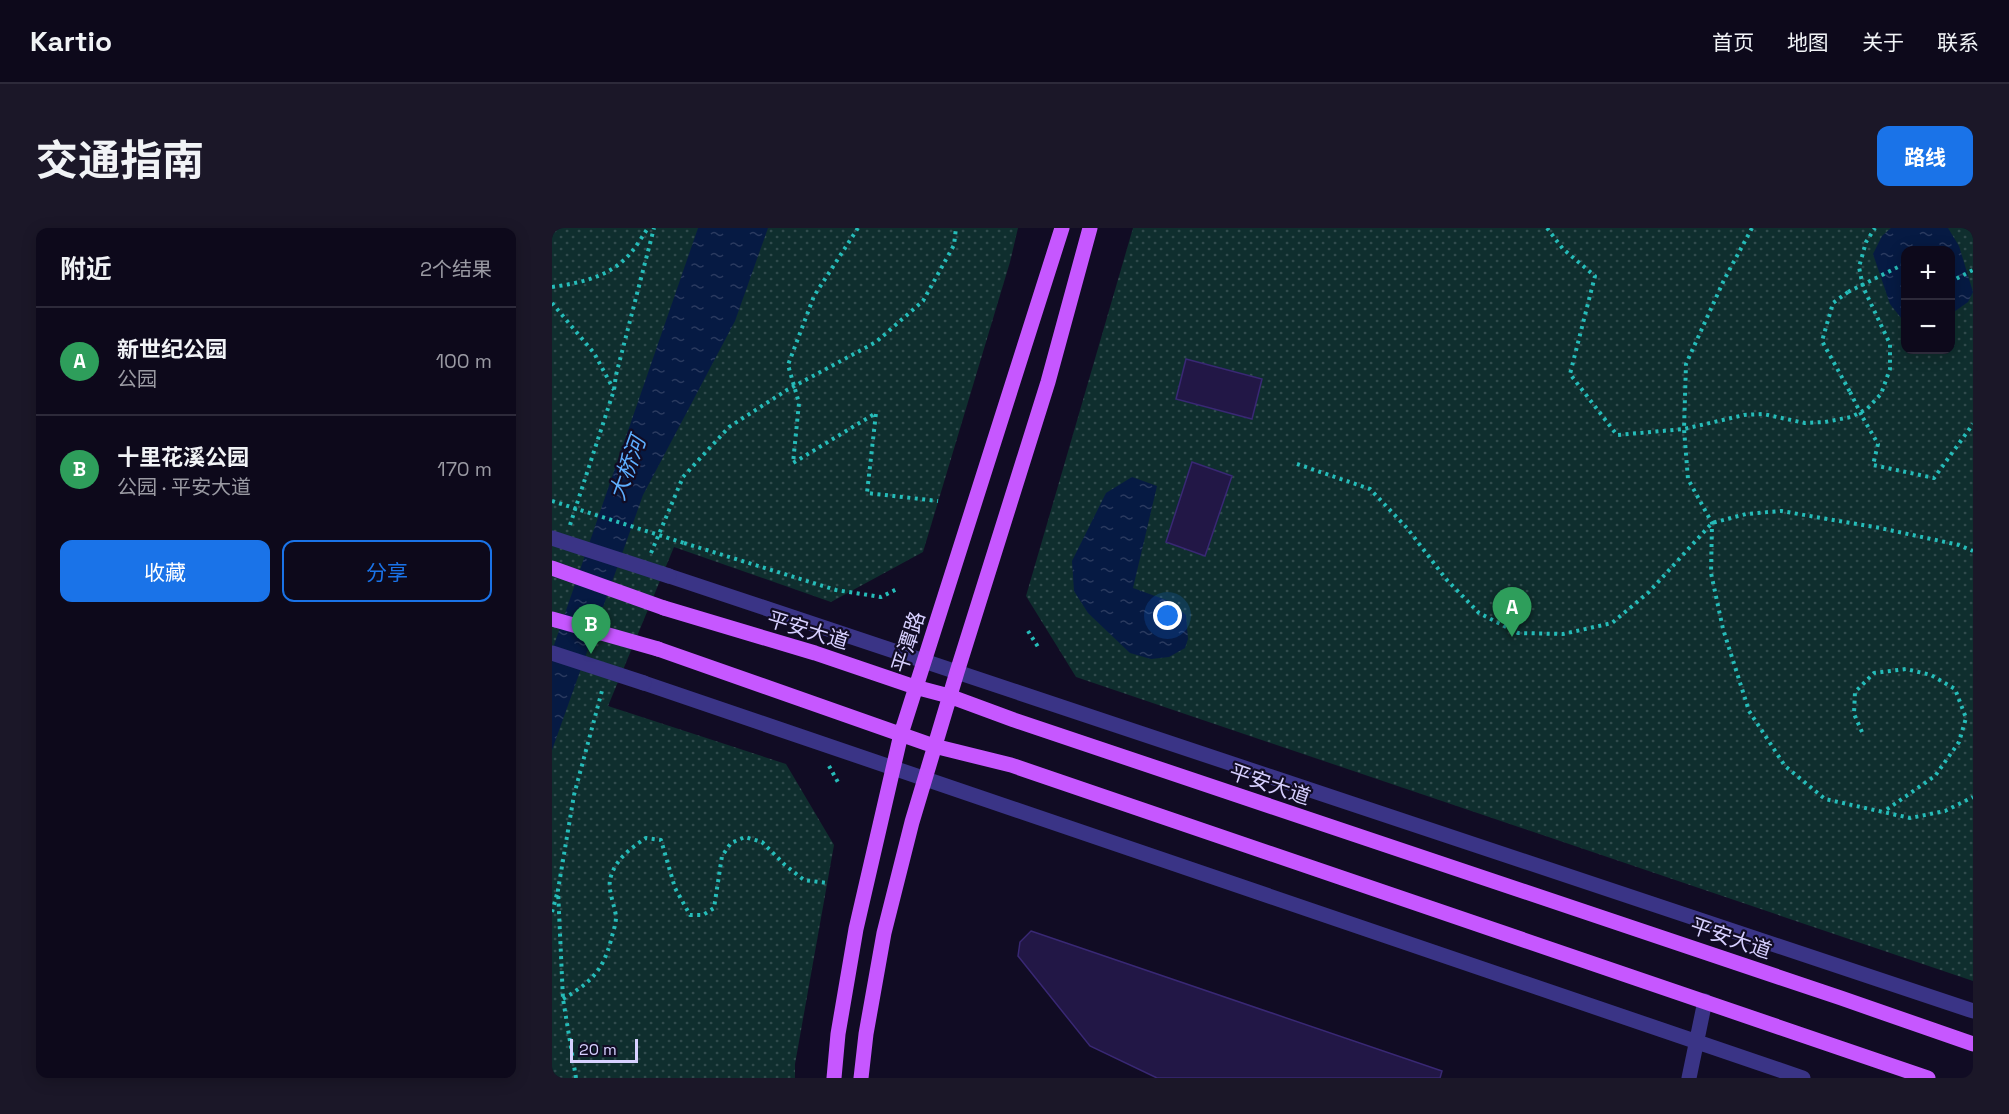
<!DOCTYPE html>
<html lang="zh">
<head>
<meta charset="utf-8">
<style>
	body { margin:0; font-family:"Space Grotesk","Noto Sans SC",sans-serif; background:#1b1728; color:#f1f3f6 }
	.controls { position:absolute; right:18px; top:18px; display:grid; overflow:hidden; border-radius:12px; box-shadow:0 3px 15px #0003 }
	.controls button { width:54px; height:54px; display:grid; place-items:center; padding:0; border:0; border-bottom:2px solid #2d2a3a; background:#0d091b; color:#f1f3f6; font:30px sans-serif }
	.scale { position:absolute; left:18px; bottom:15px; width:68px; box-sizing:border-box; padding-left:6px; border:3px solid #d7d0ff; border-top:0; font-size:16px; line-height:21px; white-space:nowrap; color:#d7d0ff; -webkit-text-stroke:4px #110c24; paint-order:stroke }
	.you { position:absolute; left:616px; top:388px; width:21px; height:21px; margin:-15px; border:4px solid #fff; border-radius:50%; background:#1a73e8; box-shadow:0 0 0 9px #1a73e833 }
	.badge { display:grid; place-items:center; width:39px; height:39px; border-radius:50%; background:#1a73e8; color:#fff; font-size:20px; font-weight:700 }
	.pin { position:absolute; translate:-50% -50px; filter:drop-shadow(0 2px 3px #0008) }
	.pin::after { content:''; position:absolute; top:32px; width:21px; height:18px; background:inherit; clip-path:polygon(0 0,100% 0,50% 100%) }
	.list { margin:0; padding:0; list-style:none }
	h2 { display:flex; justify-content:space-between; align-items:center; height:78px; margin:0; padding:0 24px; font-size:26px }
	h2 small { font-size:20px; font-weight:400; color:#9a9aa3 }
	.list li { display:grid; grid-template-columns:39px 1fr auto; gap:18px; align-items:center; box-sizing:border-box; height:108px; padding:0 24px; border-top:2px solid #2d2a3a }
	.list b { display:block; font-size:22px; white-space:nowrap }
	.list p { margin:0; font-size:20px; white-space:nowrap; color:#9a9aa3 }
	.list em { font-size:20px; font-style:normal; color:#9a9aa3 }
	.actions { display:flex; gap:12px; padding:18px 24px }
	.actions a { flex:1; padding:14px 0; border:2px solid #1a73e8; border-radius:12px; text-align:center; font-size:21px; color:#1a73e8 }
	.actions .main { background:#1a73e8; color:#fff }
	.map { position:relative; flex:none; width:1421px; height:850px; overflow:hidden; border-radius:12px }
	header { display:flex; align-items:center; gap:36px; box-sizing:border-box; height:84px; padding:0 30px; background:#0d091b; border-bottom:2px solid #2d2a3a }
	header strong { font-size:28px }
	nav { display:flex; gap:33px; margin-inline-start:auto; font-size:21px }
	.intro { display:flex; align-items:center; justify-content:space-between; box-sizing:border-box; height:144px; padding:0 36px }
	h1 { margin:0; font-size:42px }
	.button { padding:15px 27px; border-radius:12px; background:#1a73e8; color:#fff; font-size:21px; font-weight:700 }
	main { display:flex; gap:36px; padding:0 36px }
	aside { flex:1; background:#0d091b; border-radius:12px; box-shadow:0 3px 15px #0003 }
	.map>svg:first-child { display:block }
</style>
</head>
<body>
<header>
<strong>Kartio</strong>
<nav><a>首页</a><a>地图</a><a>关于</a><a>联系</a></nav>
</header>
<div class="intro"><h1>交通指南</h1><a class="button">路线</a></div>
<main>
<aside>
<h2>附近<small>2个结果</small></h2>
<ul class="list">
<li><span class="badge" style="background:#2e9e5b">A</span><div><b>新世纪公园</b><p>公园</p></div><em>100 m</em></li>
<li><span class="badge" style="background:#2e9e5b">B</span><div><b>十里花溪公园</b><p>公园 · 平安大道</p></div><em>170 m</em></li>
</ul>
<div class="actions"><a class="main">收藏</a><a>分享</a></div>
</aside>
<div class="map">
<svg width="1421" height="850" viewBox="0 0 1421 850">
	<defs>
		<pattern id="park-dots" width="8" height="8" patternUnits="userSpaceOnUse" patternTransform="scale(1.5)"><rect width="8" height="8" fill="#0f2e2e"/><path d="M2 2h.1M6 6h.1" fill="none" stroke="#314b4d" stroke-width="1.8" stroke-linecap="round"/></pattern>
		<pattern id="water-ripples" width="26" height="14" patternUnits="userSpaceOnUse" patternTransform="scale(1.5)"><rect width="26" height="14" fill="#061a43"/><path d="M2 4q2-2 4 0t4 0M15 11q2-2 4 0t4 0" fill="none" stroke="#2a3a5f"/></pattern>
	</defs>
	<rect width="100%" height="100%" fill="#110c24"/>
	<path fill="url(#park-dots)" fill-rule="evenodd" d="M0,0H466L458,34L371,324L279,374L122,319L56,478L234,536L282,617L243,836V850H0Z
		M581,0H1421V753L524,449L474,368ZM1354,22H1398V122H1354Z"/>
	<path fill="url(#water-ripples)" d="M146,0H216L183,93L91,267L0,522V423Z
		M1339,0H1396L1407,18L1421,64L1416,74L1399,86L1398,22H1354L1353,95L1338,76L1321,26L1330,8Z
		M580,249L605,258L581,360L617,373L634,387L636,411L633,420L617,429L599,431L578,425L536,385L522,363L520,333L554,265Z"/>
	<path fill="#221746" stroke="#392874" stroke-width="1.5" d="M634,131L710,151L700,191L624,171Z
		M640,234L680,248L653,328L614,314Z
		M479,703L890,843L888,850H605L538,818L466,728L468,714Z"/>
	<g fill="none" stroke-linecap="round" stroke-linejoin="round">
		<path stroke="#26bcb9" stroke-width="4" stroke-dasharray="3 4.5" stroke-linecap="butt" d="M306,0L262,68L236,137L247,175L241,235L324,185L315,265L386,273
			M995,0L1011,21L1043,48L1018,146L1065,207L1132,201L1192,187L1211,186L1253,195L1273,194L1299,189L1315,181L1329,166L1338,141V116L1311,59L1307,39L1314,14L1323,0
			M1200,0L1172,52L1134,136L1132,201L1136,251L1160,295L1159,345L1171,401L1197,483L1233,538L1273,571L1358,590L1393,583L1421,569
			M1419,0L1421,4
			M1398,54L1421,42
			M0,59C28,55 57,49 77,27C84,19 90,9 96,0
			M1296,64L1281,75L1270,113L1298,164
			M0,75L42,125L62,162
			M1311,190L1326,216L1321,237L1382,250L1421,196
			M745,236L818,261L855,300L894,351L927,385L966,405L1011,406L1060,395L1097,364L1160,295L1194,286L1229,283L1328,300L1407,317L1421,323
			M18,297L62,162L64,147L102,0
			M132,315L284,362L329,369L347,360
			M99,325L131,249L177,199L235,162L324,114L371,73L402,17L404,0
			M476,403L488,422
			M1310,504L1302,486L1303,464L1322,445L1354,441L1379,447L1403,461L1414,490L1407,514L1383,548L1331,584
			M277,538L287,556
			M0,684L5,666
			M11,771C38,755 51,743 59,712C61,704 64,696 64,689C63,678 56,663 58,652C62,632 79,620 94,610L109,612L123,660L138,687H151L162,680L170,628L179,615L193,609L210,614L233,637L252,652L275,655
			M24,850L11,771L6,662L22,567L51,459"/>
		<path stroke="#3a3486" stroke-width="15" d="M117,348L1421,783
			M92,455L1251,850
			M1137,850L1153,773"/>
		<path stroke="#c657ff" stroke-width="15" d="M112,380L263,425L363,459L397,468L462,492L1289,770L1421,816
			M106,421L382,518L459,537L1376,850
			M282,850L286,806L304,701L349,506L510,0
			M309,850L314,806L332,705L360,594L405,444L496,154L538,0"/>
		<path stroke="#26bcb9" stroke-width="4" stroke-dasharray="3 4.5" stroke-linecap="butt" d="M1296,64L1354,35
			M1298,164L1311,190
			M0,273L132,315"/>
		<path stroke="#3a3486" stroke-width="15" d="M0,310L117,348
			M0,425L92,455"/>
		<path stroke="#c657ff" stroke-width="15" d="M0,340L112,380
			M0,391L106,421"/>
	</g>
	<g text-anchor="middle" dominant-baseline="central" stroke-width="4.5" stroke-linejoin="round" paint-order="stroke">
		<g font-size="21" fill="#d7d0ff" stroke="#110c24">
			<text transform="translate(256 402) rotate(17)">平安大道</text>
			<text transform="translate(356 414) rotate(-72)">平潭路</text>
			<text transform="translate(718 556) rotate(19)">平安大道</text>
			<text transform="translate(1179 710) rotate(19)">平安大道</text>
		</g>
		<g font-size="22" font-style="italic" fill="#5eafff" stroke="#110c24">
			<text transform="translate(75 240) rotate(-70)">大桥河</text>
		</g>
	</g>
</svg>
<div class="controls">
<button>+</button>
<button>−</button>
</div>
<div class="scale">20 m</div>
<div class="you"></div>
<div class="pin badge" style="left:960px;top:409px;background:#2e9e5b">A</div>
<div class="pin badge" style="left:39px;top:426px;background:#2e9e5b">B</div>
</div>
</main>
</body>
</html>
